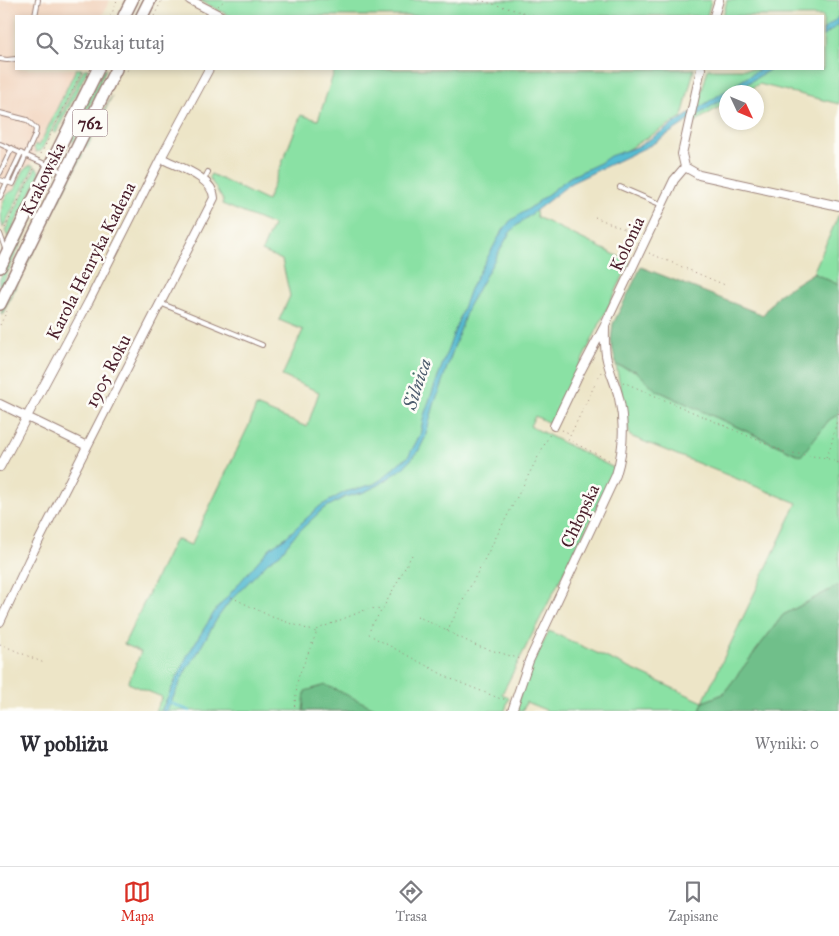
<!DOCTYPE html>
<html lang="pl">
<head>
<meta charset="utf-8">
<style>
	body { margin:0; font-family:"IM FELL Great Primer",serif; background:#f7f7f7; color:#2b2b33 }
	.compass { position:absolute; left:719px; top:85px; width:45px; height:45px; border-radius:50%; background:#fff; box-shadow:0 2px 8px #0003; rotate:134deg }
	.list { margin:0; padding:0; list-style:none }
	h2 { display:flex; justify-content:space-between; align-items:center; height:65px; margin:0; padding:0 20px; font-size:21px }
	h2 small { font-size:16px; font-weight:400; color:#7c7c81 }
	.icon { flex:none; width:28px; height:28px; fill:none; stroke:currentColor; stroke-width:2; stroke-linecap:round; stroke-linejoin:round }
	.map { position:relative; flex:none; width:839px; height:711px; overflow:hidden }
	.search { position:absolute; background:#fff; box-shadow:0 2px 8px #0003; left:15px; right:15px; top:15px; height:55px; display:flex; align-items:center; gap:12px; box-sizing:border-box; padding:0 18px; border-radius:0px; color:#7c7c81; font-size:19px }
	.sheet { height:155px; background:#fff }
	nav { display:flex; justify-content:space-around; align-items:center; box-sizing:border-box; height:70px; border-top:1px solid #e1e1e2; background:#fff; font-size:14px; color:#7c7c81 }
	nav a { display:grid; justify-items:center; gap:2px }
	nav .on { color:#d93025 }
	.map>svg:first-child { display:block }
</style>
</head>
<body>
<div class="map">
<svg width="839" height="711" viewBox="0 0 839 711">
	<rect width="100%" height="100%" fill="#fdfcf7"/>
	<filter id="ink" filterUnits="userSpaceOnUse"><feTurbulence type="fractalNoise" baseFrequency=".02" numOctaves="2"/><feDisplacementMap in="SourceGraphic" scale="10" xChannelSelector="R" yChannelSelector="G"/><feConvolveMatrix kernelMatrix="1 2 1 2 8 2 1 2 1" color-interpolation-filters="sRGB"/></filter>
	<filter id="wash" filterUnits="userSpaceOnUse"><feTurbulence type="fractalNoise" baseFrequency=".0096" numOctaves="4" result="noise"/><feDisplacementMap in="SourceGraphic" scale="20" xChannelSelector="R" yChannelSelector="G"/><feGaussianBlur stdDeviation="1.12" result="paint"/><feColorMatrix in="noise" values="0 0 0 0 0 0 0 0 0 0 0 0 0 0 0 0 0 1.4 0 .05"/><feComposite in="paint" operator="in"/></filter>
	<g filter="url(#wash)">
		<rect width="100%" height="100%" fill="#ede5c7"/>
		<path fill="#f2d4be" d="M0,0H110L102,16H16V69H76L0,227Z"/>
		<path fill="#8ae1a4" stroke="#6a8068" d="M199,0H711L707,16H230Z
			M727,0H839V104L759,84L745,92H726V103L693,123L708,69H823V16H723Z
			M76,69H82L41,151L36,152L34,148L35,144L39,146Z
			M84,69H88L56,133L53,132Z
			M104,69H106L74,142L69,139Z
			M335,69H694L682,117L603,164L570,177L535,207L537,217L630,262L551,424L535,416L530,426L616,469L502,694L509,697L505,711H155L162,697L128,683L141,652L124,644L175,539L191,545L249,425L256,406L307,427L319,392L282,376L303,330L279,320L290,296L282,260L262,251L273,225L222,204L223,200L209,177L211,174L267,201L301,115L318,120Z
			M112,96L87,148L84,146L96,122Z
			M80,153L83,154L47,224V222Z
			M31,165L34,166L3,228C0,219 0,203 7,195C10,191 14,192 16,187C20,180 22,168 31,165Z
			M36,167L39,171V176L8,237L5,231Z
			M50,180L0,289V279L48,181Z
			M839,214V285L813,273Z
			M41,234H44L32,254L2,315L1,313Z
			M616,365L636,371L656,390L800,456L829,420L839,414V585L783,615L723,694L703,702L700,711H548L526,702L523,711H515L525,679L549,631L703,702L797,503L630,436Z"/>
		<path fill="#6fbf8a" stroke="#5c6f5a" d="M641,267L763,315L778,295L813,273L839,285V414L829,420L801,456L656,390L636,371L616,365L611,341L613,324Z
			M839,585V711H700L703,702L723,694L783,615Z
			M326,685L381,711H303L305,691Z"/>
		<path fill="#54bbd2" stroke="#4f6d7e" d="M839,17V24L823,37V30Z
			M760,69H771L733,92H726V97L651,145L571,183L515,227L509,234L468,307L434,405L425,438L418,452L403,468L379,485L364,492L345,497L323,509L294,536L280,554L269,561L230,601L218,617L197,654L186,670L167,711H161L187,656L215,611L260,559L271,547L286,537L320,506L345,492L374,484L383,478L400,462L408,457L420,435L424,415L470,289L501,233L510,221L530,208L570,177L600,163L610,156L639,146Z"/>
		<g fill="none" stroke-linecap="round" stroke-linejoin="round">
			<path stroke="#54bbd2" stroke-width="2.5" d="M168,702L190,711"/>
		</g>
	</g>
	<g filter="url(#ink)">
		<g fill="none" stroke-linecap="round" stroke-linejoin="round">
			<defs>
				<path id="service" d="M35,16L38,0
					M0,59L7,60L16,59
					M0,113L27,120L36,129L35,135L13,184L0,180
					M0,144L63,172
					M0,173L12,148
					M204,180L208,172
					M620,187L662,205
					M0,197L21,153
					M0,234L6,251
					M160,303L262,345"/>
				<path id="minor" d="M190,0L221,16
					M714,16L719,0
					M685,167L699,175L839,206
					M685,167L682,154L701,69
					M0,404L87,446
					M554,426L577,378L605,325L674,180L685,167
					M0,467L89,301L161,158L209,69
					M0,622L29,560L214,198C213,177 178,167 161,158
					M512,711L529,661L616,475C624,449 625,424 619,398C616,385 610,373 607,360C604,349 605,337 605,325"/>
				<path id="primary" d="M124,16L132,0
					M142,16L150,0
					M0,267L98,69
					M0,304L116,69"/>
			</defs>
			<use href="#service" stroke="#9c8279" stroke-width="6"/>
			<use href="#minor" stroke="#9c8279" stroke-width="10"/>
			<use href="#primary" stroke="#9c8279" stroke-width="14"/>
			<path stroke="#9c8279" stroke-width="1" stroke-dasharray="1 4" stroke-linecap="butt" d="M479,0L536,16
				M218,6L225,0
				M111,16L117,0
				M154,16L162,0
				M125,75L128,69
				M41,154L83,69
				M595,217L638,235
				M5,228L35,167
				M649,253L725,285
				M0,325L7,311
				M601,372L568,440L611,461
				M623,382L785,452L826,458L839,463
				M562,430L571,434
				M826,457L831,446L839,411
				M412,555L382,610L371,626L369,634L375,638L451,679L501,699H508
				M227,595L272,617L316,632
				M417,616L477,646L521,659
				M447,631L551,432
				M0,644L44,663
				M294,711L298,678L318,629L370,608L382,610"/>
			<use href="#service" stroke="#fff" stroke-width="4"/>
			<use href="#minor" stroke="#fff" stroke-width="8"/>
			<use href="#primary" stroke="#fff" stroke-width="11"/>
		</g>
	</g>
	<g text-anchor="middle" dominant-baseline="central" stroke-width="5" stroke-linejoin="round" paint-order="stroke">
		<rect fill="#fdfcf7" stroke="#806168" stroke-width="1" x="72.5" y="109.5" width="35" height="27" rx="4"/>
		<g font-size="16" font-weight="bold" fill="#4a1f2b">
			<text x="90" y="123">762</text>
		</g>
		<g font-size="18" fill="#4a1f2b" stroke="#fdfcf7">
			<text transform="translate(43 179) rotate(-64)">Krakowska</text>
			<text transform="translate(627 244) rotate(-65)">Kolonia</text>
			<text transform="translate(91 261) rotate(-63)">Karola Henryka Kadena</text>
			<text transform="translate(108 371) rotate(-63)">1905 Roku</text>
			<text transform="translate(580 516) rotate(-65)">Chłopska</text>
		</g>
		<g font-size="19" font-style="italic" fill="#4e5d6e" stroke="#fdfcf7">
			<text transform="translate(417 384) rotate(-72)">Silnica</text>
		</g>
	</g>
</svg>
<svg class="compass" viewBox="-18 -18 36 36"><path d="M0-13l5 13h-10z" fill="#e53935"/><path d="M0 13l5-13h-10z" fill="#7c7c81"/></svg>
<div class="search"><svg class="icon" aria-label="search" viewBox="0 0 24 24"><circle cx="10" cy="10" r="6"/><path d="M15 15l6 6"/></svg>Szukaj tutaj</div>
</div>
<section class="sheet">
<h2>W pobliżu<small>Wyniki: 0</small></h2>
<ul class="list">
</ul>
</section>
<nav>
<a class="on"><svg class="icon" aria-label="map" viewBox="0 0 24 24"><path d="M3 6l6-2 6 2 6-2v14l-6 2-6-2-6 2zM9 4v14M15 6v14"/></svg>Mapa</a>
<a><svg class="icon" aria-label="directions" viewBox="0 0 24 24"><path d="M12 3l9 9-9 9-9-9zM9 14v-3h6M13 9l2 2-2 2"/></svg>Trasa</a>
<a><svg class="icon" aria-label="saved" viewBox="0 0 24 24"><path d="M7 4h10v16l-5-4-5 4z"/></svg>Zapisane</a>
</nav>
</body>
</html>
